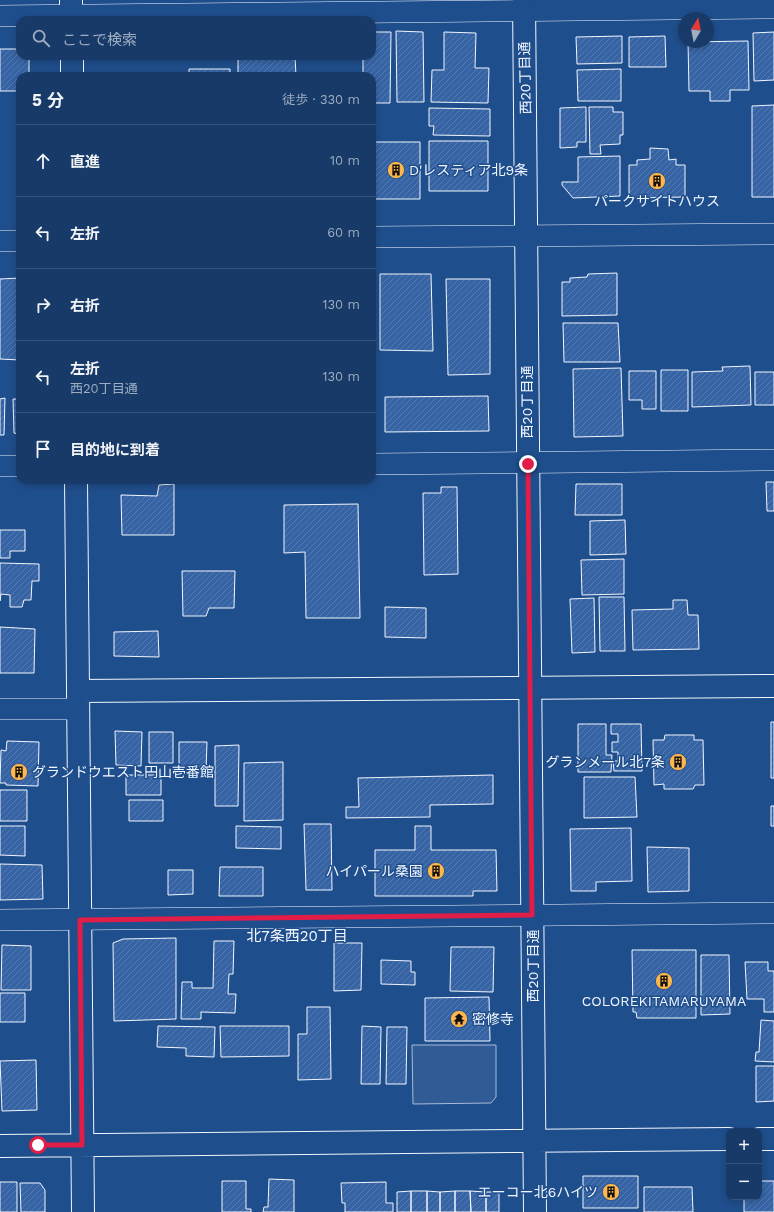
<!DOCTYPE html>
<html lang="ja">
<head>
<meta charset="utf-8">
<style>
	body { margin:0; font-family:"Work Sans","Noto Sans JP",sans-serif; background:#20416f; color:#f1f3f6 }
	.controls { position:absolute; right:12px; bottom:12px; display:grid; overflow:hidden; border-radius:8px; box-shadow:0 2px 6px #0003 }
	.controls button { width:36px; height:36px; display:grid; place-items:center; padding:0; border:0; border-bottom:1px solid #36547d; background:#173a69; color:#f1f3f6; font:20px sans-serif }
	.compass { position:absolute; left:678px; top:12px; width:36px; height:36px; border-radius:50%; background:#173a69; box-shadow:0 2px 6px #0003; rotate:10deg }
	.stop { position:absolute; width:12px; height:12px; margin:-9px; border:3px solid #e11d48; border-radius:50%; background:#fff }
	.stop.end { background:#e11d48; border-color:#fff; box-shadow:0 1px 4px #0008 }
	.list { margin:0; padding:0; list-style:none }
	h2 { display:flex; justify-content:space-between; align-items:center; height:52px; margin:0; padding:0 16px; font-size:17px }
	h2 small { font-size:13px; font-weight:400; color:#9eadc0 }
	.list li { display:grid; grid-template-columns:26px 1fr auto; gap:12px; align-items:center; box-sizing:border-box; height:72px; padding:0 16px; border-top:1px solid #36547d }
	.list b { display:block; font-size:15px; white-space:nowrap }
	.list p { margin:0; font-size:13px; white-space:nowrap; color:#9eadc0 }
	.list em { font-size:13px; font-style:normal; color:#9eadc0 }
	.icon { flex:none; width:22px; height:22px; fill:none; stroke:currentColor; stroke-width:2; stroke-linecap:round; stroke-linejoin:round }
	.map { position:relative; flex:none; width:774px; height:1212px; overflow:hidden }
	.search { position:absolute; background:#173a69; box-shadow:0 2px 6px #0003; left:16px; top:16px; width:360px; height:44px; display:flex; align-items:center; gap:10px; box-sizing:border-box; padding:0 14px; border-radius:12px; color:#9eadc0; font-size:15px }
	.panel { position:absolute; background:#173a69; box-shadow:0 2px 6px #0003; left:16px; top:72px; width:360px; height:412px; border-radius:12px }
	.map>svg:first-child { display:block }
</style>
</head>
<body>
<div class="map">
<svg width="774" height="1212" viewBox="0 0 774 1212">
	<defs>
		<pattern id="building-hatch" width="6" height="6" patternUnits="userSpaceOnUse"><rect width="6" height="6" fill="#3563a3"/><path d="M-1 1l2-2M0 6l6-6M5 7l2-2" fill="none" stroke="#537ab1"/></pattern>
	</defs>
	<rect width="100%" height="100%" fill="#1f4e8c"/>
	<path fill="#305b95" stroke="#a8bbd7" d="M412,1045H496V1097L491,1103L413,1104Z"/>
	<path fill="url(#building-hatch)" stroke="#f2f6ff" d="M396,31L423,32L424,102H397Z
		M372,32H391L390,103H372V76H363V56H372Z
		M444,32L476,33L475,68H489L488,103L431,102L432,70H444Z
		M774,32V80L754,81L753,33Z
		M622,36V63L577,64L576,37Z
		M665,36L666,67H629V37Z
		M748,41L749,90H730V101H710V91H689L688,42Z
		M0,49H20V56H29V76H20V91H0Z
		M114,56H146V58L114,59Z
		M295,56L296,76H238V57Z
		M189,69H230V76H189Z
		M621,69V101H578L577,70Z
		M125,74H167V76H125Z
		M774,105V197H752V106Z
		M586,107V142H577V147L560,148V108Z
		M589,107H613V112H623V135H620V144L600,145L601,154H590Z
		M429,108L490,109V136L433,135L434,126H429Z
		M429,141H488V191H429Z
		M372,142H420V199H372Z
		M650,148L668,149L669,160L676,159V165H685V197L629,198V165H637V160L650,159Z
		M620,156V196L573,198L562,185V182H578V157Z
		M617,273V315L562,316V282H570V278L587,277L588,274Z
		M380,274H431L433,351L380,350Z
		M20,278V360L0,359V279Z
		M446,279H490V374L448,375Z
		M563,323H618L620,362H564Z
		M750,366L751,405L692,407V372L723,371L722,367Z
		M621,368L623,436L574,437L573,369Z
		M661,370H688V411H661Z
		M629,371H656V409H642V400H629Z
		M755,372H774V405H755Z
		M488,396L489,431L385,432V397Z
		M5,398L4,435H0V399Z
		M13,399H20V434L14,433Z
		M766,482H774V511H767Z
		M174,484V535H122L121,495L157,496L159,485Z
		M576,484H622V515H575Z
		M441,487H457L458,574L424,575L423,493H441Z
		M358,504L360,618H306L305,552L284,553V505Z
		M625,520L626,554L590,555V521Z
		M0,530H25V551H10V558H0Z
		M624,559V594L582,595L581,560Z
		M0,563L39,564V581H32L31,600H24L22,607H10V595L1,594L0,601Z
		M182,571H235L234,608H209L206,616H183Z
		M599,597H624L625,651H600Z
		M594,598L595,652L572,653L570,599Z
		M673,600H687L688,615H698L699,649L633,650L632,610L673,609Z
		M385,607L426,608V638L385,637Z
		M0,627L35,629L34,673H0Z
		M158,631L159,657L114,656V632Z
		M771,722H774V778H771Z
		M578,724H606V755H612L611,772H578Z
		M611,724H641L642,771H614L613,761H618V752H612V742H618V734H611Z
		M115,731L142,732L141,766L116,765Z
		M149,732H173V763H149Z
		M665,735H694V740H703L704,785H695L693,789H664V784L654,785L653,740H664Z
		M7,741L39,742L38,786L6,785V783H0L1,750L6,751Z
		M179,742H207L206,770H179Z
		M239,745L238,806H215V746Z
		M283,762V820L244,821V763Z
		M126,775H161V795H126Z
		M493,775V804L430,805V817L346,818V807H359L358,778Z
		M584,777H635L637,817L584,818Z
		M0,790H27V821H0Z
		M129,800H163V821H129Z
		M771,806H774V826H771Z
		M304,824H331L332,890H306Z
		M0,826H25V856L0,855Z
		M236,826L281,827V849L236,848Z
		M415,826H431V850H496L497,891H473V896H375V850H415Z
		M631,828L632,881L596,882V891H571L570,829Z
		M647,847L689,848V891L648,892Z
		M0,864L42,865L43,899L0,900Z
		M220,867H263V896H219Z
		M168,870H193V894L168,895Z
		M176,938V1019L114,1021L113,943L123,939Z
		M214,941H234L233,974H229L228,994H236L235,1013L201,1012V1019H181L182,982H192V988H213Z
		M334,943H362L361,990L334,991Z
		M2,945L31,946V990H1Z
		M451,947H494L493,992L450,991Z
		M632,950H696V1018H637L636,1012H633Z
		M701,955H729L730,1014L701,1015Z
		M381,960L411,961V972H415V985L381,984Z
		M745,962H768V971H774V1012H764V999H747Z
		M0,993H25V1022H0Z
		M489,997L490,1041H425V998Z
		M307,1007H330L331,1079L298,1080V1034H307Z
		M761,1020L774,1021V1062L755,1061L756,1052H759Z
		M158,1026L215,1027L214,1057L186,1056V1048L157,1047Z
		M220,1026H289V1056L221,1057Z
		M362,1026L381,1027L380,1084H361Z
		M387,1027H407L406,1084H386Z
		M36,1060L37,1110L2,1111L0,1061Z
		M756,1066H774V1101L756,1102Z
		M583,1176H638V1208H583Z
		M269,1179L294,1180V1212H263L264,1207H268Z
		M222,1181H246V1209H251V1212H222Z
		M759,1181H774V1212H744V1197H759Z
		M0,1182H17V1212H0Z
		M386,1182V1203H393V1212H345V1203H342L341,1183Z
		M20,1183H40L45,1190V1212H21Z
		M644,1187H692L693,1212H644Z
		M411,1191H427V1212H411Z
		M411,1191V1212H397V1192Z
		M427,1191L440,1192V1212H427Z
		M455,1191H470L471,1212H455Z
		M455,1191V1212H440V1192Z
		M470,1191L486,1192V1212H471Z
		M486,1192H499V1212H486Z"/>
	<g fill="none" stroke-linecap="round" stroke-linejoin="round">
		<defs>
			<path id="minor" d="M0,16L774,8
				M372,237L774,234
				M0,241H20
				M372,464L774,460
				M0,466H20
				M0,709H78
				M0,920L774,913"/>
			<path id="tertiary" d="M71,0V20
				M524,0L535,1212
				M72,56V76
				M76,480L83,1212
				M78,691L774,686
				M759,1139H774
				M0,1146L729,1139"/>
		</defs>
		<use href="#minor" stroke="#f2f6ff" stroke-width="22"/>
		<use href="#tertiary" stroke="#f2f6ff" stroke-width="24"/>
		<use href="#minor" stroke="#1f4e8c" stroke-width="21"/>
		<use href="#tertiary" stroke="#1f4e8c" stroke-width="22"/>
	</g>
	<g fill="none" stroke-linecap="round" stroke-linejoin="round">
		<path stroke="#e11d48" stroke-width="5" d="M38,1145H82L80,920L532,915L528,464"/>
	</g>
	<defs>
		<symbol id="building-disc" viewBox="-11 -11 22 22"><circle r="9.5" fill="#ffb74d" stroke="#1f4e8c"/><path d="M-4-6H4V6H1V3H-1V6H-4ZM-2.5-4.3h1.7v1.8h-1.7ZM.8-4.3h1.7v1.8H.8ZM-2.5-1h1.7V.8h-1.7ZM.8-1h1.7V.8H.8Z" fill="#111"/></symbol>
		<symbol id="temple-disc" viewBox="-11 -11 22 22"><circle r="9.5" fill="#ffb74d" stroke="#1f4e8c"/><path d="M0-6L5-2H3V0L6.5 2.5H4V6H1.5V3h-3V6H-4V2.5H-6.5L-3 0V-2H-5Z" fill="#111"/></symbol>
	</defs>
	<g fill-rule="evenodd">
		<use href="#building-disc" x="386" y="160" width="20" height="20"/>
		<use href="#building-disc" x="647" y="171" width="20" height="20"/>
		<use href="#building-disc" x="668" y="752" width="20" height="20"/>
		<use href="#building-disc" x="9" y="762" width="20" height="20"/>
		<use href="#building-disc" x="426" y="861" width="20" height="20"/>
		<use href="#building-disc" x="654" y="971" width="20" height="20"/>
		<use href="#temple-disc" x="449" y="1009" width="20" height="20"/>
		<use href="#building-disc" x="601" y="1182" width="20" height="20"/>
	</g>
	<g text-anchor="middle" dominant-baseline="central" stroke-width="3" stroke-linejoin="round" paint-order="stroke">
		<g font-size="14" fill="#f2f6ff" stroke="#1f4e8c">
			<text transform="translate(525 78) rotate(-91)">西20丁目通</text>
			<text transform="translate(527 402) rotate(-90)">西20丁目通</text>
			<text transform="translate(533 966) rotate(-90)">西20丁目通</text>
		</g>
		<g font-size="14" fill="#f2f6ff" stroke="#1f4e8c" text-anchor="start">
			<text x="409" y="170">D'レスティア北9条</text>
			<text x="657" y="201" text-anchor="middle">パークサイトハウス</text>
			<text x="665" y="762" text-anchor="end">グランメール北7条</text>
			<text x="32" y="772">グランドウエスト円山壱番館</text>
			<text x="423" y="871" text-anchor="end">ハイパール桑園</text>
			<text x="664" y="1001" text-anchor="middle">COLOREKITAMARUYAMA</text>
			<text x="472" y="1019">密修寺</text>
			<text x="598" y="1192" text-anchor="end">エーコー北6ハイツ</text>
		</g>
		<g font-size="15" fill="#f2f6ff" stroke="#1f4e8c">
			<text x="297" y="936">北7条西20丁目</text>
		</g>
	</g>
</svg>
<div class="controls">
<button>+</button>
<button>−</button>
</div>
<svg class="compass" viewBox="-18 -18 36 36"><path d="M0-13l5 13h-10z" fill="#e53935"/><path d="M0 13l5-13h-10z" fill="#9eadc0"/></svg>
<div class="stop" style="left:38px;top:1145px"></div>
<div class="stop end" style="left:528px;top:464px"></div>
<div class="search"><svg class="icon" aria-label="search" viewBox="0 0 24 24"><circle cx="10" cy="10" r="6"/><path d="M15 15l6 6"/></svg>ここで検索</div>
<section class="panel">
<h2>5 分<small>徒歩 · 330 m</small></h2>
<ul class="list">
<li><svg class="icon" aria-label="ahead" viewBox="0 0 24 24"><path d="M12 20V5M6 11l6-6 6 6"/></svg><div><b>直進</b></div><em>10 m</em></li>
<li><svg class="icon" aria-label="left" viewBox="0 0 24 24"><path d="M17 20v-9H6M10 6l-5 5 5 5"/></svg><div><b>左折</b></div><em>60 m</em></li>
<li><svg class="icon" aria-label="right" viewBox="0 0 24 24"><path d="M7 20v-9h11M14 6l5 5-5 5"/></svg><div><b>右折</b></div><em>130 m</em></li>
<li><svg class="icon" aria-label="left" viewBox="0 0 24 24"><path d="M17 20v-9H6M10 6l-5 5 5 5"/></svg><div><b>左折</b><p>西20丁目通</p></div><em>130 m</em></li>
<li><svg class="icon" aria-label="arrive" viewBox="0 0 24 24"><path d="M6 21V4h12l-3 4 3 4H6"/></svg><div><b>目的地に到着</b></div></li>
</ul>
</section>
</div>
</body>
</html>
